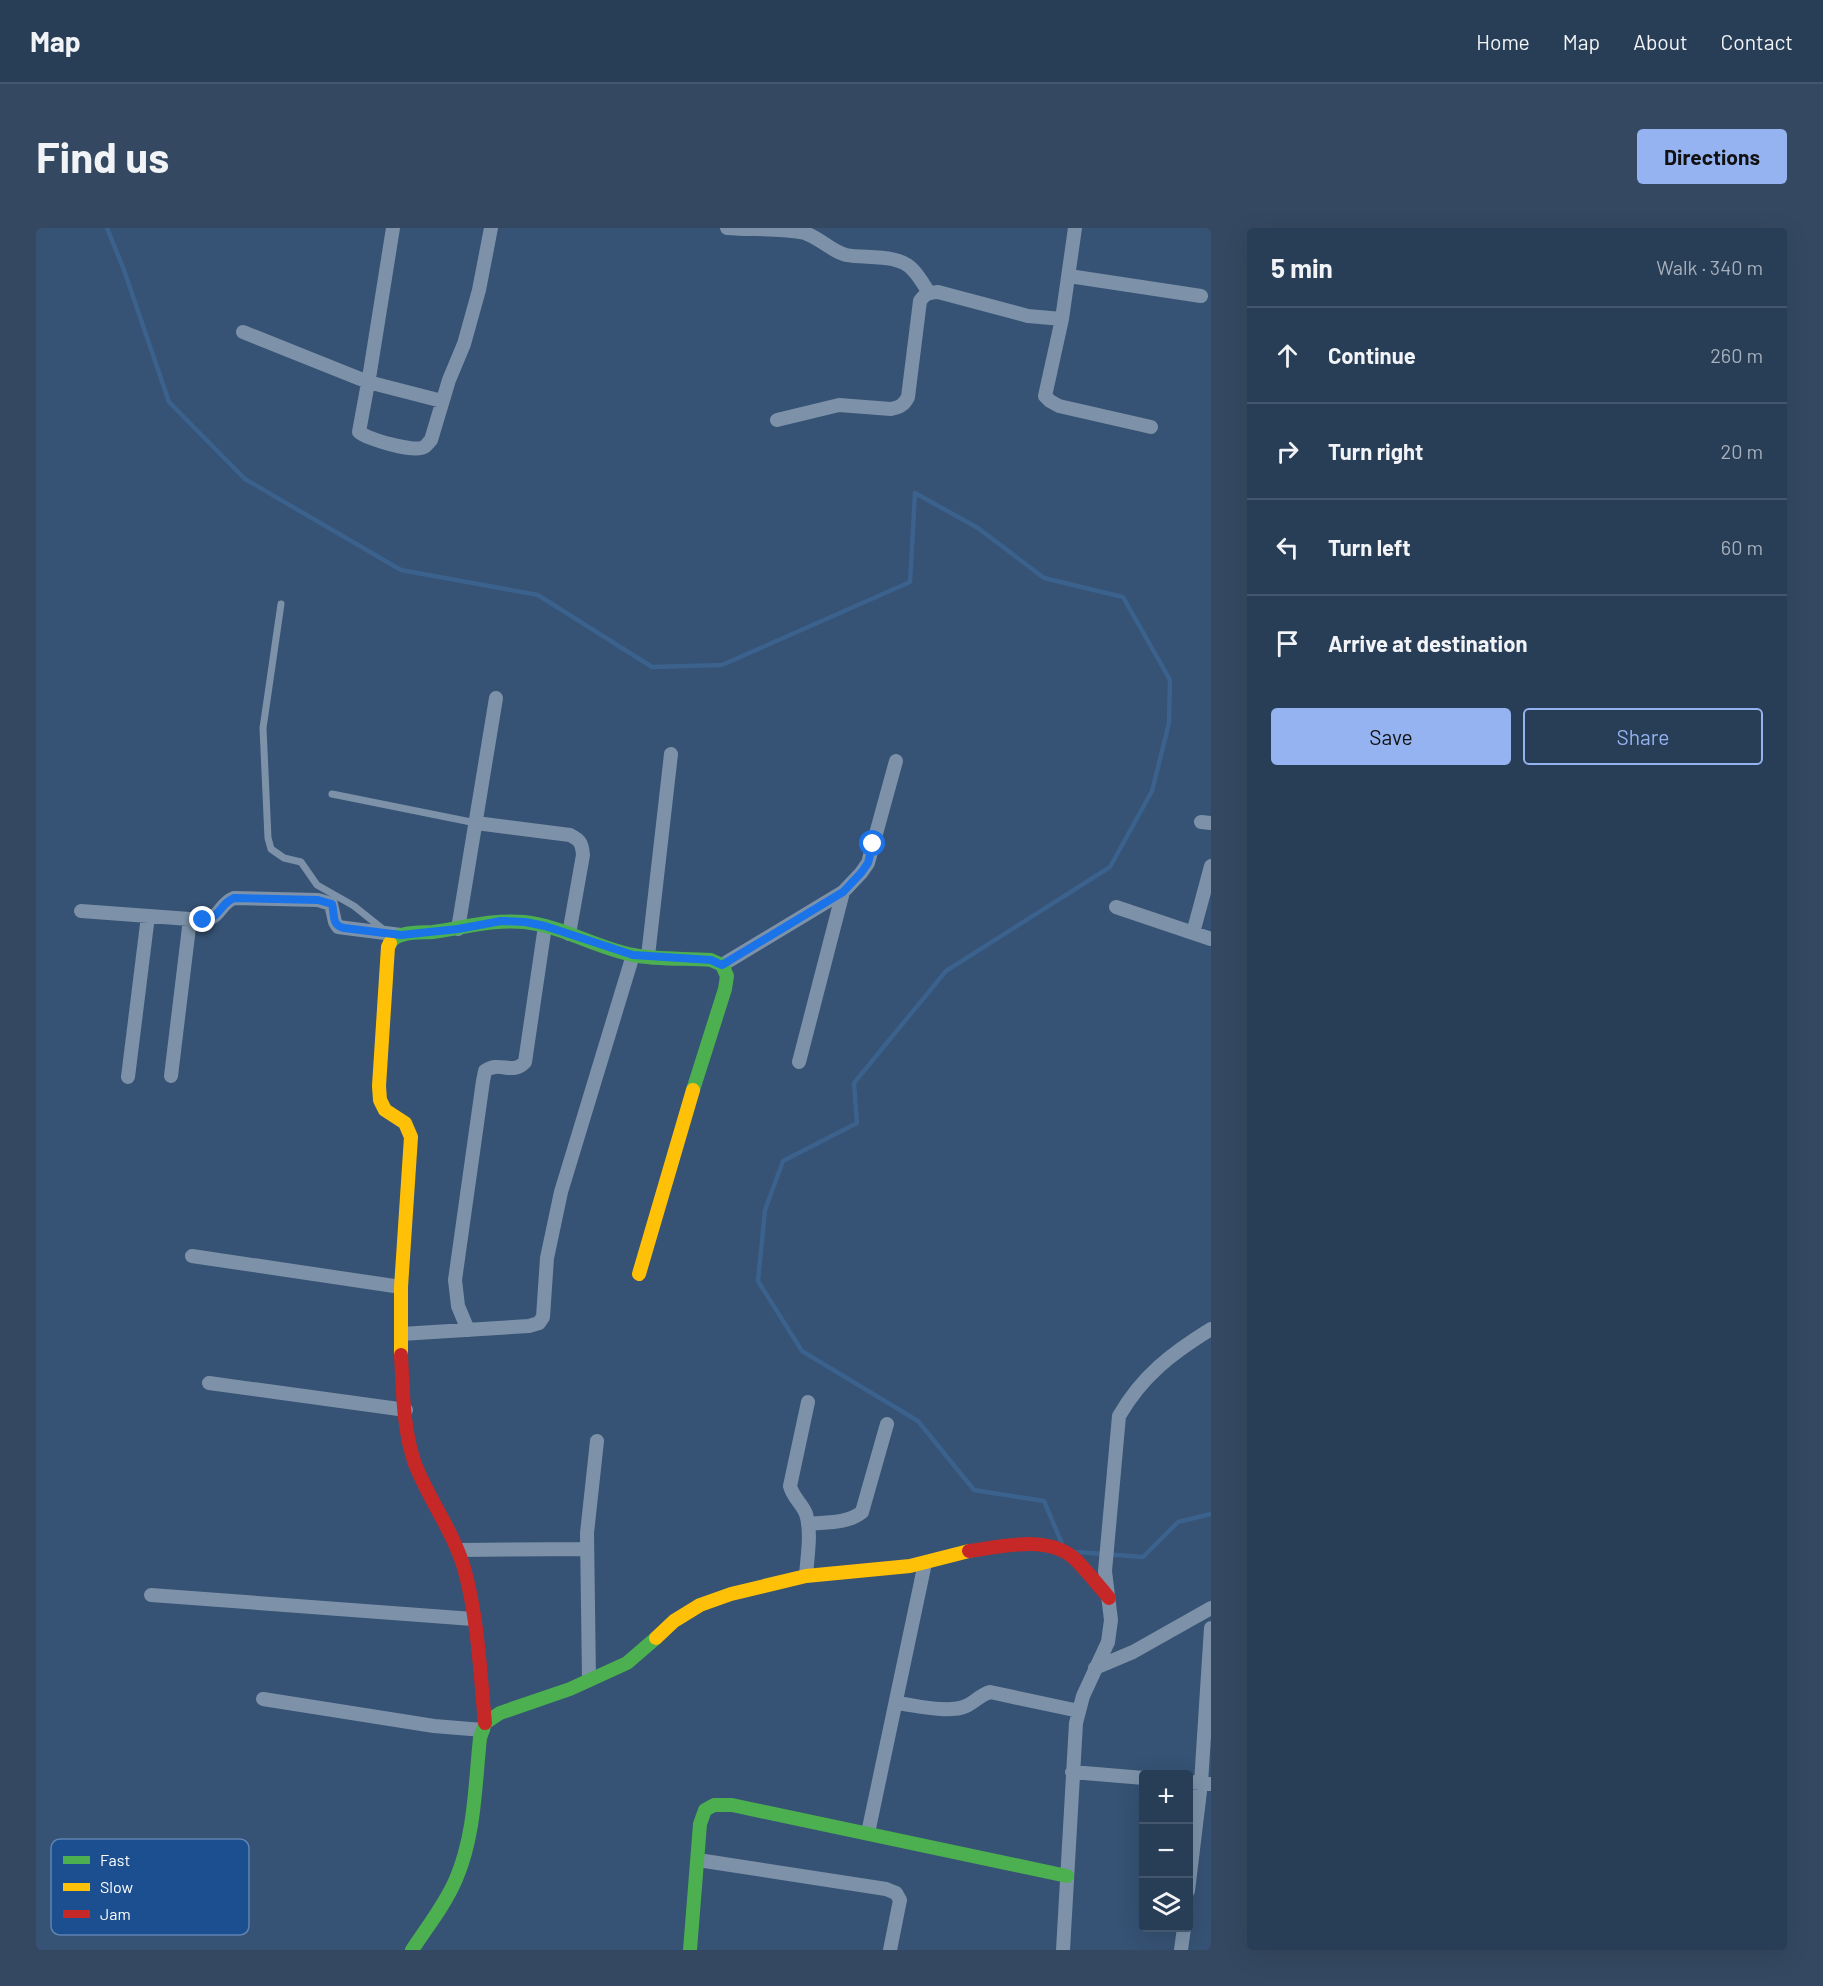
<!DOCTYPE html>
<html lang="en">
<head>
<meta charset="utf-8">
<style>
	body { margin:0; font-family:Barlow,sans-serif; background:#344961; color:#f1f3f6 }
	.controls { position:absolute; right:18px; bottom:18px; display:grid; overflow:hidden; border-radius:6px; box-shadow:0 6px 24px #0002 }
	.controls button { width:54px; height:54px; display:grid; place-items:center; padding:0; border:0; border-bottom:2px solid #44576d; background:#283e57; color:#f1f3f6; font:30px sans-serif }
	.stop { position:absolute; width:18px; height:18px; margin:-14px; border:4px solid #1a73e8; border-radius:50%; background:#fff }
	.stop.end { background:#1a73e8; border-color:#fff; box-shadow:0 2px 6px #0008 }
	.list { margin:0; padding:0; list-style:none }
	h2 { display:flex; justify-content:space-between; align-items:center; height:78px; margin:0; padding:0 24px; font-size:26px }
	h2 small { font-size:20px; font-weight:400; color:#a5aeba }
	.list li { display:grid; grid-template-columns:39px 1fr auto; gap:18px; align-items:center; box-sizing:border-box; height:96px; padding:0 24px; border-top:2px solid #44576d }
	.list b { display:block; font-size:22px; white-space:nowrap }
	.list em { font-size:20px; font-style:normal; color:#a5aeba }
	.actions { display:flex; gap:12px; padding:18px 24px }
	.actions a { flex:1; padding:14px 0; border:2px solid #95b2f1; border-radius:6px; text-align:center; font-size:21px; color:#95b2f1 }
	.actions .main { background:#95b2f1; color:#111 }
	.icon { flex:none; width:33px; height:33px; fill:none; stroke:currentColor; stroke-width:2; stroke-linecap:round; stroke-linejoin:round }
	.map { position:relative; flex:none; width:1175px; height:1722px; overflow:hidden; border-radius:6px }
	header { display:flex; align-items:center; gap:36px; box-sizing:border-box; height:84px; padding:0 30px; background:#283e57; border-bottom:2px solid #44576d }
	header strong { font-size:28px }
	nav { display:flex; gap:33px; margin-inline-start:auto; font-size:21px }
	.intro { display:flex; align-items:center; justify-content:space-between; box-sizing:border-box; height:144px; padding:0 36px }
	h1 { margin:0; font-size:42px }
	.button { padding:15px 27px; border-radius:6px; background:#95b2f1; color:#111; font-size:21px; font-weight:700 }
	main { display:flex; gap:36px; padding:0 36px }
	aside { flex:1; background:#283e57; border-radius:6px; box-shadow:0 6px 24px #0002 }
	.map>svg:first-child { display:block }
</style>
</head>
<body>
<header>
<strong>Map</strong>
<nav><a>Home</a><a>Map</a><a>About</a><a>Contact</a></nav>
</header>
<div class="intro"><h1>Find us</h1><a class="button">Directions</a></div>
<main>
<div class="map">
<svg width="1175" height="1722" viewBox="0 0 1175 1722">
	<rect width="100%" height="100%" fill="#365274"/>
	<g fill="none" stroke-linecap="round" stroke-linejoin="round">
		<path stroke="#3b618d" stroke-width="4.5" d="M71,0L88,42L133,174L209,251L365,342L502,367L616,439L686,437L874,354L879,265L942,300L1008,350L1087,369L1134,452L1133,495L1116,563L1074,639L910,743L818,855L821,895L747,933L729,982L722,1053L766,1123L882,1193L938,1262L1008,1273L1027,1318
			M1041,1324L1107,1329L1142,1294L1175,1286"/>
		<path stroke="#7d92a8" stroke-width="7" d="M245,376L227,500L232,610L235,621L248,630L265,634L281,657L318,678L348,702
			M296,566L440,595"/>
		<path stroke="#7d92a8" stroke-width="14" d="M357,0L334,144L323,204C332,211 378,225 388,219C389,219 394,213 395,212L413,152L428,116L443,62L455,0
			M691,0C717,2 744,0 769,5C784,10 795,23 810,27C830,31 862,25 877,42C883,48 888,57 893,65
			M1039,0L1026,91L1009,168L1014,173L1023,178L1115,199
			M1033,48L1165,68
			M207,104L332,154L406,173
			M741,192L803,177L855,181C864,179 868,177 872,169L884,73C889,65 893,65 902,64L992,88L1026,91
			M1165,594L1175,595
			M440,595L534,607C544,612 546,615 547,627L533,706
			M1080,679L1175,711
			M45,683L167,692C186,689 183,676 198,670L282,672L295,676L299,694L302,699L365,707
			M422,701L460,470
			M1157,705L1175,638
			M612,728L635,526
			M686,737L807,664L825,645L832,635L860,533
			M763,834L807,664
			M135,848L154,691
			M92,849L112,688
			M156,1028L365,1059
			M432,1102L422,1078L419,1052L447,853L449,843C464,832 476,848 489,834L509,698
			M365,1106L493,1098L503,1095L507,1089L511,1030L525,964L597,727
			M173,1155L370,1182
			M772,1296C790,1294 811,1296 826,1284L851,1196
			M422,1322L551,1321
			M770,1348C771,1330 776,1305 770,1286C766,1275 757,1270 754,1258L772,1174
			M115,1367L437,1391
			M1059,1440L1097,1424L1175,1380
			M553,1452L551,1305L561,1213
			M227,1471L398,1498L447,1502
			M860,1475C879,1477 912,1486 930,1478C939,1474 944,1467 954,1464L1043,1483
			M1036,1544L1108,1550
			M1152,1554L1175,1556
			M832,1605L889,1335
			M662,1632L850,1661L860,1665L864,1672L854,1722
			M1152,1663L1165,1555L1175,1400
			M1027,1722L1040,1495L1047,1468L1072,1414L1075,1392L1069,1343L1083,1188C1106,1148 1136,1125 1175,1101
			M1145,1722L1148,1700"/>
		<path stroke="#4caf50" stroke-width="14" d="M354,715C361,703 384,705 397,704C427,700 457,691 488,694C526,698 560,720 597,727C622,732 650,730 675,732L686,737L691,748L689,761L657,862
			M376,1722C391,1699 409,1677 420,1651C439,1607 439,1557 444,1510L449,1495L464,1485L534,1461L591,1435L620,1410
			M654,1722L664,1596L669,1582L678,1577H696L1031,1648"/>
		<path stroke="#ffc107" stroke-width="14" d="M354,715L352,719L343,858L344,872L349,882L369,895L375,909L365,1059V1127
			M603,1046L657,862
			M620,1410L638,1393L664,1377L695,1366L770,1348L874,1338L933,1323"/>
		<path stroke="#c62828" stroke-width="14" d="M365,1127C367,1163 367,1202 379,1236C393,1272 417,1303 428,1340C442,1390 444,1443 449,1495
			M933,1323C965,1319 1012,1306 1039,1331C1051,1343 1062,1357 1073,1370"/>
	</g>
	<g fill="none" stroke-linecap="round" stroke-linejoin="round">
		<path stroke="#1a73e8" stroke-width="8" d="M167,692C186,689 183,676 198,670L282,672L296,676C299,687 295,697 308,700L365,707L422,701L465,693L489,694L509,698L597,727L675,732L686,737L807,664L825,645L832,635L837,616"/>
	</g>
	<rect x="15" y="1611" width="198" height="96" rx="9" fill="#1b4f8f" stroke="#5f84b1" stroke-width="1.5"/>
	<rect x="27" y="1628" width="27" height="8" fill="#4caf50"/>
	<rect x="27" y="1655" width="27" height="8" fill="#ffc107"/>
	<rect x="27" y="1682" width="27" height="8" fill="#c62828"/>
	<g font-size="16" fill="#fff">
		<text x="64" y="1638">Fast</text>
		<text x="64" y="1665">Slow</text>
		<text x="64" y="1692">Jam</text>
	</g>
</svg>
<div class="controls">
<button>+</button>
<button>−</button>
<button><svg class="icon" aria-label="layers" viewBox="0 0 24 24"><path d="M12 4l9 5-9 5-9-5zM3 14l9 5 9-5"/></svg></button>
</div>
<div class="stop" style="left:837px;top:616px"></div>
<div class="stop end" style="left:167px;top:692px"></div>
</div>
<aside>
<h2>5 min<small>Walk · 340 m</small></h2>
<ul class="list">
<li><svg class="icon" aria-label="ahead" viewBox="0 0 24 24"><path d="M12 20V5M6 11l6-6 6 6"/></svg><div><b>Continue</b></div><em>260 m</em></li>
<li><svg class="icon" aria-label="right" viewBox="0 0 24 24"><path d="M7 20v-9h11M14 6l5 5-5 5"/></svg><div><b>Turn right</b></div><em>20 m</em></li>
<li><svg class="icon" aria-label="left" viewBox="0 0 24 24"><path d="M17 20v-9H6M10 6l-5 5 5 5"/></svg><div><b>Turn left</b></div><em>60 m</em></li>
<li><svg class="icon" aria-label="arrive" viewBox="0 0 24 24"><path d="M6 21V4h12l-3 4 3 4H6"/></svg><div><b>Arrive at destination</b></div></li>
</ul>
<div class="actions"><a class="main">Save</a><a>Share</a></div>
</aside>
</main>
</body>
</html>
